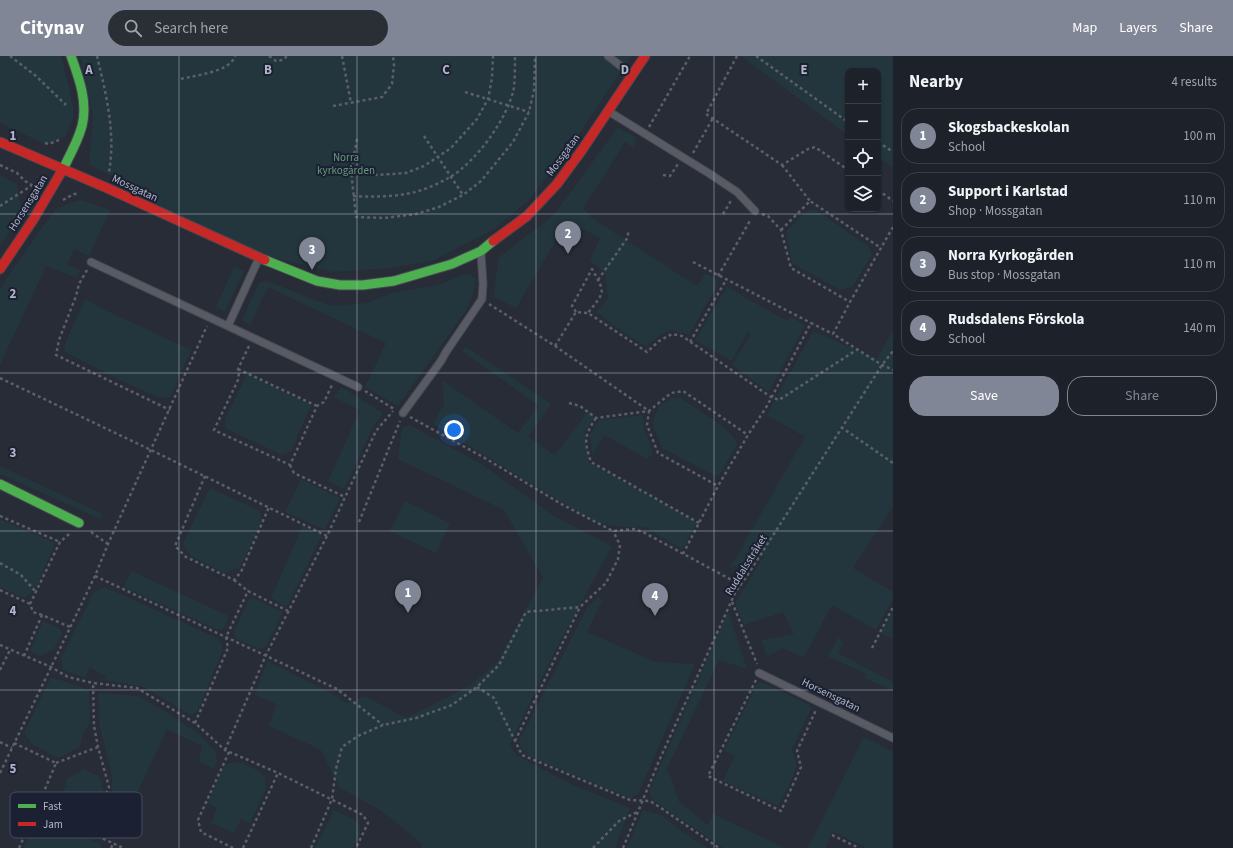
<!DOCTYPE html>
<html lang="en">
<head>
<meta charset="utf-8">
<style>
	body { margin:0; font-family:"Source Sans 3",sans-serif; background:#2a2e35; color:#f1f3f6 }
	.controls { position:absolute; right:12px; top:12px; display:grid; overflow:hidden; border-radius:8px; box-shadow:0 1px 3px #0004 }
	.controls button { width:36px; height:36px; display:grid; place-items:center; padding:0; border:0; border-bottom:1px solid #3b3e46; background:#1d2129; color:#f1f3f6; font:20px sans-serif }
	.you { position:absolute; left:454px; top:374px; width:14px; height:14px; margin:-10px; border:3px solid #fff; border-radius:50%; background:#1a73e8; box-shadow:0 0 0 6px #1a73e833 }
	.badge { display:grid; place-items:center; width:26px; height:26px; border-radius:50%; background:#818696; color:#fff; font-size:13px; font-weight:700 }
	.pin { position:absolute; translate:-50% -33px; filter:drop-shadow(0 1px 2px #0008) }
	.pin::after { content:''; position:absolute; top:21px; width:14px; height:12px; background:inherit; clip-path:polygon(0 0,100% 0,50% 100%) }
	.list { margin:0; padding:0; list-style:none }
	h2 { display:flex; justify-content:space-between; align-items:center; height:52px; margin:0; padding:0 16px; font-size:17px }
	h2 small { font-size:13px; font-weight:400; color:#a0a3a8 }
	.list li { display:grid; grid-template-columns:26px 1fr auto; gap:12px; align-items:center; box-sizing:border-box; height:56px; margin:0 8px 8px; padding:0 8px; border:1px solid #3b3e46; border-radius:16px }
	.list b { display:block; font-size:15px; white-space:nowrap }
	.list p { margin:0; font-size:13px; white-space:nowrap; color:#a0a3a8 }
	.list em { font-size:13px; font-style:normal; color:#a0a3a8 }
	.actions { display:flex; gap:8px; padding:12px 16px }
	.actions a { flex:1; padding:9px 0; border:1px solid #818696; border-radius:16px; text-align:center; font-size:14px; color:#818696 }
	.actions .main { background:#818696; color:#fff }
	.icon { flex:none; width:22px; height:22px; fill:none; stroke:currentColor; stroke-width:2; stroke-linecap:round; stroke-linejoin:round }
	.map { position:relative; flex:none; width:893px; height:792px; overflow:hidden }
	header { display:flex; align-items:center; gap:24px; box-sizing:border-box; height:56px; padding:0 20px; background:#818696; color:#fff }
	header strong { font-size:19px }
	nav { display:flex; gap:22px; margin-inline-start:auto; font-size:14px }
	.search { width:280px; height:36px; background:#2a2e35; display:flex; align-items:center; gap:10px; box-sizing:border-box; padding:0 14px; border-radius:22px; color:#a0a3a8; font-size:15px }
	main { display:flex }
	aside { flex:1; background:#1d2129 }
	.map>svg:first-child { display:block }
</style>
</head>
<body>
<header>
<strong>Citynav</strong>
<div class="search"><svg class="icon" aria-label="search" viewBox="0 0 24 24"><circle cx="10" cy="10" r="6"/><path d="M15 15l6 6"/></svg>Search here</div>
<nav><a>Map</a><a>Layers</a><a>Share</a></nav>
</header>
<main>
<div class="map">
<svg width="893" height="792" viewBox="0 0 893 792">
	<rect width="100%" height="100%" fill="#272c37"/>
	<path fill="#24363d" d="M0,0H61L70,35L74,60L65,81L47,89L0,67Z
		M80,0H631L571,90L528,145L493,174L432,205L391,212L333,216L271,201L155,149L146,137L89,109L93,59Z
		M741,0H893V112L878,101V15H848V79Z
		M618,71L636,82L634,92L625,86L583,153L591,159L590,161L697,230L706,217L719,226L689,279L672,274L662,278L646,290L629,280L596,256L608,243L605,217L590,205L600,182L577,170L565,169L516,252L494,241L498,202L554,159Z
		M0,119L17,128L22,156L0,190Z
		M82,144L110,154L89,200L74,193L67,208L80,214L77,222L46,210L0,309V234L10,217L55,154L70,147Z
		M808,154H816L869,191L872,198L852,231L840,234L792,207L786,175Z
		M234,211L244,215L225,255L216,251Z
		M469,218L476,223L473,238L467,253L398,350L365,331L386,287L268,231L250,269L242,264L259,227L267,225L288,233L311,243L332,250L367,247L392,237L438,229L462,219Z
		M727,231L787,265L791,261L805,269L769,336L732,309L751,278L748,276L731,305L695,284Z
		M85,243L105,254L191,294L170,341L160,342L118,323L65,296L64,290Z
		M893,274V450L853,512L893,536V543L876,574L832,549L804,601L781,592L767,601L762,584L794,578L783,556L744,569L735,547L764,500L730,512L805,381L767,359L813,275L877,303Z
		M466,291L551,348L528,381L555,399L588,355L595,360L585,376L586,387L589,407L697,466L682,493L645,471H623L600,467L578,456L433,368L444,348L442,324L518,377L539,350L462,295Z
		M247,318L311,349L291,395L282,399L225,372V363Z
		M341,331L383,357L371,375L344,433L328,425L360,354L334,341Z
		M672,342H680C694,352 734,373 737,389L719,419L715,420L662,392L652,367L659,351Z
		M643,359L644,371L653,397L647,403L604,379L592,400L590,379L595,369L600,364Z
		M410,369L481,408L554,460L612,490L556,593L510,688L516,699L573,729L630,752L615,792H421L423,788L380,754L340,732L321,694L269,670L276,648L255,639L267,605L333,638L346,647L365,640L406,662L468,631L496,608L543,522L504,454L398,403L402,372Z
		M0,410L103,458L100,463L0,418Z
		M301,423L340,442L325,474L285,456Z
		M210,432L260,455L262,465L240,511L224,517L191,500L183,487Z
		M405,445L450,467L436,497L390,475Z
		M0,463L55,487L37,530L31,537L24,542L0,531Z
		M303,469L322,479L288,549L284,550L271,542Z
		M131,515L229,560L224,572L218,574L124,531Z
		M105,531L219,583L223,594L197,656L191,659L144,631L105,624L106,619L100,618L90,611L85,622L63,614L61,602L94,536Z
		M598,541L602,545L587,576L655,606L695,608L638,738L630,742L529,700L521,692L519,685L587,551Z
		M253,542L283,556L266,590L258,593L235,582L234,576L248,545Z
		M893,554V583L881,577Z
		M728,556L747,613L719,604L666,715L670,718L679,746L708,769L713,758L785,792H723L653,744L649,736Z
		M43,565L57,571L63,577L53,594L40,600L30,595Z
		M839,581L843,587L838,597L893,626V635L865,622L867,618L827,600Z
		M51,621L89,634L90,667L83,677L80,691L58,702L32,688L24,677Z
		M761,626L810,649L811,653L792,693L797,709L790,727L778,750L723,725L735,700L724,695L757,628Z
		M98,637L138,640L166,656L200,679L215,695L217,704L214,713L199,705L202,690L167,673L117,780L98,772L112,739V720L99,667Z
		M864,681L893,696V792H867L832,775L826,792H808Z
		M240,706L257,714L265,722L266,733L250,767L241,763L234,777L211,767L217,752L208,747L225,708Z
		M84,713L100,721L103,735L89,765L70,756L62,742L67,723Z
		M334,754L353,763L360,770V779L353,792H315Z
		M643,754L661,759L684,777L707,792H627Z
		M47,764L100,788L102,792H24L36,767Z"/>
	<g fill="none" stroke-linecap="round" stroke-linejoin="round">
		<defs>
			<path id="lane" d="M608,0L632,19
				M608,55L710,118L737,136L755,155
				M91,206L358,331
				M228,270L259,202
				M403,357L441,305L446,296L482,243L483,228L481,197
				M759,617L893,682"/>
			<path id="fast" d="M63,113C70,99 78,85 82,70C88,46 79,22 71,0
				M265,204L317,225L340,229H363L394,225L452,208L481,195L493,185
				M0,428L79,467"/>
			<path id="jam" d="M0,86L107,132L265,204
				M493,185L527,160L557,128L582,94L645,0
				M0,213L33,164L63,113"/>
		</defs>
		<use href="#lane" stroke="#444750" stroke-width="9"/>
		<use href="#fast" stroke="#444750" stroke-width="11"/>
		<use href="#jam" stroke="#444750" stroke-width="11"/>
		<path stroke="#5b5f68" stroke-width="2.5" stroke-dasharray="3 3" stroke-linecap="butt" d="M10,0L36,20L66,49
			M97,0C106,38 116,77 109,116
			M269,0L276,5L283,4L287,0
			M342,0L351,47
			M737,0L706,58L782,109L808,93L815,91L848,114
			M756,0L848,66
			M181,23C196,19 230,16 235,0
			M465,36L529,56
			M333,50L382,41L392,28L394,9L393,0
			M649,71L690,0
			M424,80L463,139
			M357,83L351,114L356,161L385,162L416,158L439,151L463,139L481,125L513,86L529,56L534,34L535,0
			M878,86L893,96
			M45,87L49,88L59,84
			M693,97L713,62
			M0,109L17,117L25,125L35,131
			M782,109L810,145
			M351,114L377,119L406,117L424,110L451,92L477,63L488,43L492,22L493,0
			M663,119L670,120L678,108
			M878,134L893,145
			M353,140C373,141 392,141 411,137C424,134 438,128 450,121C476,106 509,61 514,31C515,21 515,10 515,0
			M63,144L74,138H79
			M0,150L31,130
			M723,158L732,143
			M762,158L768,160L781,174L791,212L850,246
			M893,171L850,246L833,278L882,309L893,314
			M781,174L810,145L881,192
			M693,206L811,267
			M87,214L79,228L76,240L59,284L56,299L170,354
			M718,220L751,163
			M598,224L628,181V175
			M489,248L555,290L649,355L647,369L658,397L718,430
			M576,256L572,250L592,213C606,238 605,235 588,257
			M690,286L726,224
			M249,290L238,313L239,322L214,374L290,409L317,350L324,346L332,329
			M555,290L576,256L588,257L647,296L659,285L672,278L682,280L771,341L779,344L858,293
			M238,313L317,350
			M0,322L151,394L327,480
			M365,335L394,353
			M569,347L580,350L596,362L649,355L671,337L683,335L748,379
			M410,361L483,401L563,449L613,475L634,473L643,476L741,529
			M596,362C584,380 584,385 591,406L699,467
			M841,371L893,407
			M290,409L294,417L345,441
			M205,420L175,490L186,501L234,524L241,516L269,451
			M0,460L60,486
			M359,466L400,365
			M91,476L108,488
			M683,498L718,430L748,379L767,350L811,267L833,278
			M0,507L21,519L36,536
			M95,520L337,633L383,669
			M234,524L248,535
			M0,534L30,548
			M732,546L757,608
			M42,559L33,556L30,548L60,486L69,478
			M0,589L51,611L68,621L93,627L137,632L195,667L225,694L278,717L363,759L368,767L356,792
			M872,592L893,551
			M24,600L42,559L70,571
			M0,614L10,594
			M756,624L708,720L781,755L801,711L797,695L816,654
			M477,631L494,642L522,699L630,744L650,745L661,752L719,792
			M195,667L228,592L226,581L248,535L288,555
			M515,685L580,551
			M0,686L12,692
			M14,687L56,707L37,752L123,792
			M225,694L266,599L327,480L376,375L393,355
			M229,696L198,764L201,776L233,792
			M56,707L98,691
			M0,717L95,520L108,488L207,270
			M89,776L109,731L98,691L94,670L93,627
			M832,779L859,792
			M19,792L37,752
			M111,792L113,788
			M243,792L278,717
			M311,792L332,743L336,713L342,691L358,680L383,669L416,662L452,649L477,631L499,609L526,556L580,551L606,527L618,503L620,489L613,475
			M593,792L619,765L637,756
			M623,792L659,705L736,535L747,520L882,309L893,295"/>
		<use href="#lane" stroke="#585a64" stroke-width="7"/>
		<use href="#fast" stroke="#4caf50" stroke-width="9"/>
		<use href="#jam" stroke="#c62828" stroke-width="9"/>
	</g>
	<path fill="none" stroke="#b1b6c9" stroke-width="1" stroke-opacity="0.55" d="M179,0V792M357,0V792M536,0V792M714,0V792M0,158H893M0,317H893M0,475H893M0,634H893"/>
	<g text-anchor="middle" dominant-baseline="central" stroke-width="4" stroke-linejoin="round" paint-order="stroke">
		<g font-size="11" fill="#b1b6c9" stroke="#1b2032">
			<text transform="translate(563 99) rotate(-54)">Mossgatan</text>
			<text transform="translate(135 132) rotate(25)">Mossgatan</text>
			<text transform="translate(28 147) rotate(-58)">Horsensgatan</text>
			<text transform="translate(746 509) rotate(-58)">Ruddalsstråket</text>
			<text transform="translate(831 639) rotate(26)">Horsensgatan</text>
		</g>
		<g font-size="11" fill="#669b7b" stroke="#1b2032">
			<text x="346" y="101">Norra<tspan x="346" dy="13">kyrkogården</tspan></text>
		</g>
	</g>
	<rect x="10" y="736" width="132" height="46" rx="6" fill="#1b2032" stroke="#484d5f" stroke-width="1"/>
	<rect x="18" y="748" width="18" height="4" fill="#4caf50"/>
	<rect x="18" y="766" width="18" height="4" fill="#c62828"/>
	<g font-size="11" fill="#b1b6c9">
		<text x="43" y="754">Fast</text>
		<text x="43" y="772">Jam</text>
	</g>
	<g font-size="13" text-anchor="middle" font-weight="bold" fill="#b1b6c9" stroke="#1b2032" stroke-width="4" stroke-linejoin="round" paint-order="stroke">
		<text x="89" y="18">A</text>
		<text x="268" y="18">B</text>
		<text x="446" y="18">C</text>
		<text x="625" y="18">D</text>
		<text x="804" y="18">E</text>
		<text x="13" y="84">1</text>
		<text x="13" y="242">2</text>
		<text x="13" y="401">3</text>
		<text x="13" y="559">4</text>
		<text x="13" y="717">5</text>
	</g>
</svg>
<div class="controls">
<button>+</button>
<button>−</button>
<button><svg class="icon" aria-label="locate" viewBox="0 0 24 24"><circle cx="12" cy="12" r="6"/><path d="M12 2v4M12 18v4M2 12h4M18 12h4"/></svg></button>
<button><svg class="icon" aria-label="layers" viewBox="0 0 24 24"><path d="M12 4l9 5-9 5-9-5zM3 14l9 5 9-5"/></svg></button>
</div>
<div class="you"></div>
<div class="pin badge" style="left:408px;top:557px">1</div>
<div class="pin badge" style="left:568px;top:198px">2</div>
<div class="pin badge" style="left:312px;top:214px">3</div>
<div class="pin badge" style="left:655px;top:560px">4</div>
</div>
<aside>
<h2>Nearby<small>4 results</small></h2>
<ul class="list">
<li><span class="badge">1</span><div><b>Skogsbackeskolan</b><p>School</p></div><em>100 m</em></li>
<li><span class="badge">2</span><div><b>Support i Karlstad</b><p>Shop · Mossgatan</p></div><em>110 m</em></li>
<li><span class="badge">3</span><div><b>Norra Kyrkogården</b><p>Bus stop · Mossgatan</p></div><em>110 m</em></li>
<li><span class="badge">4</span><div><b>Rudsdalens Förskola</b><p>School</p></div><em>140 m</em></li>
</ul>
<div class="actions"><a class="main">Save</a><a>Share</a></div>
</aside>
</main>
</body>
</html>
